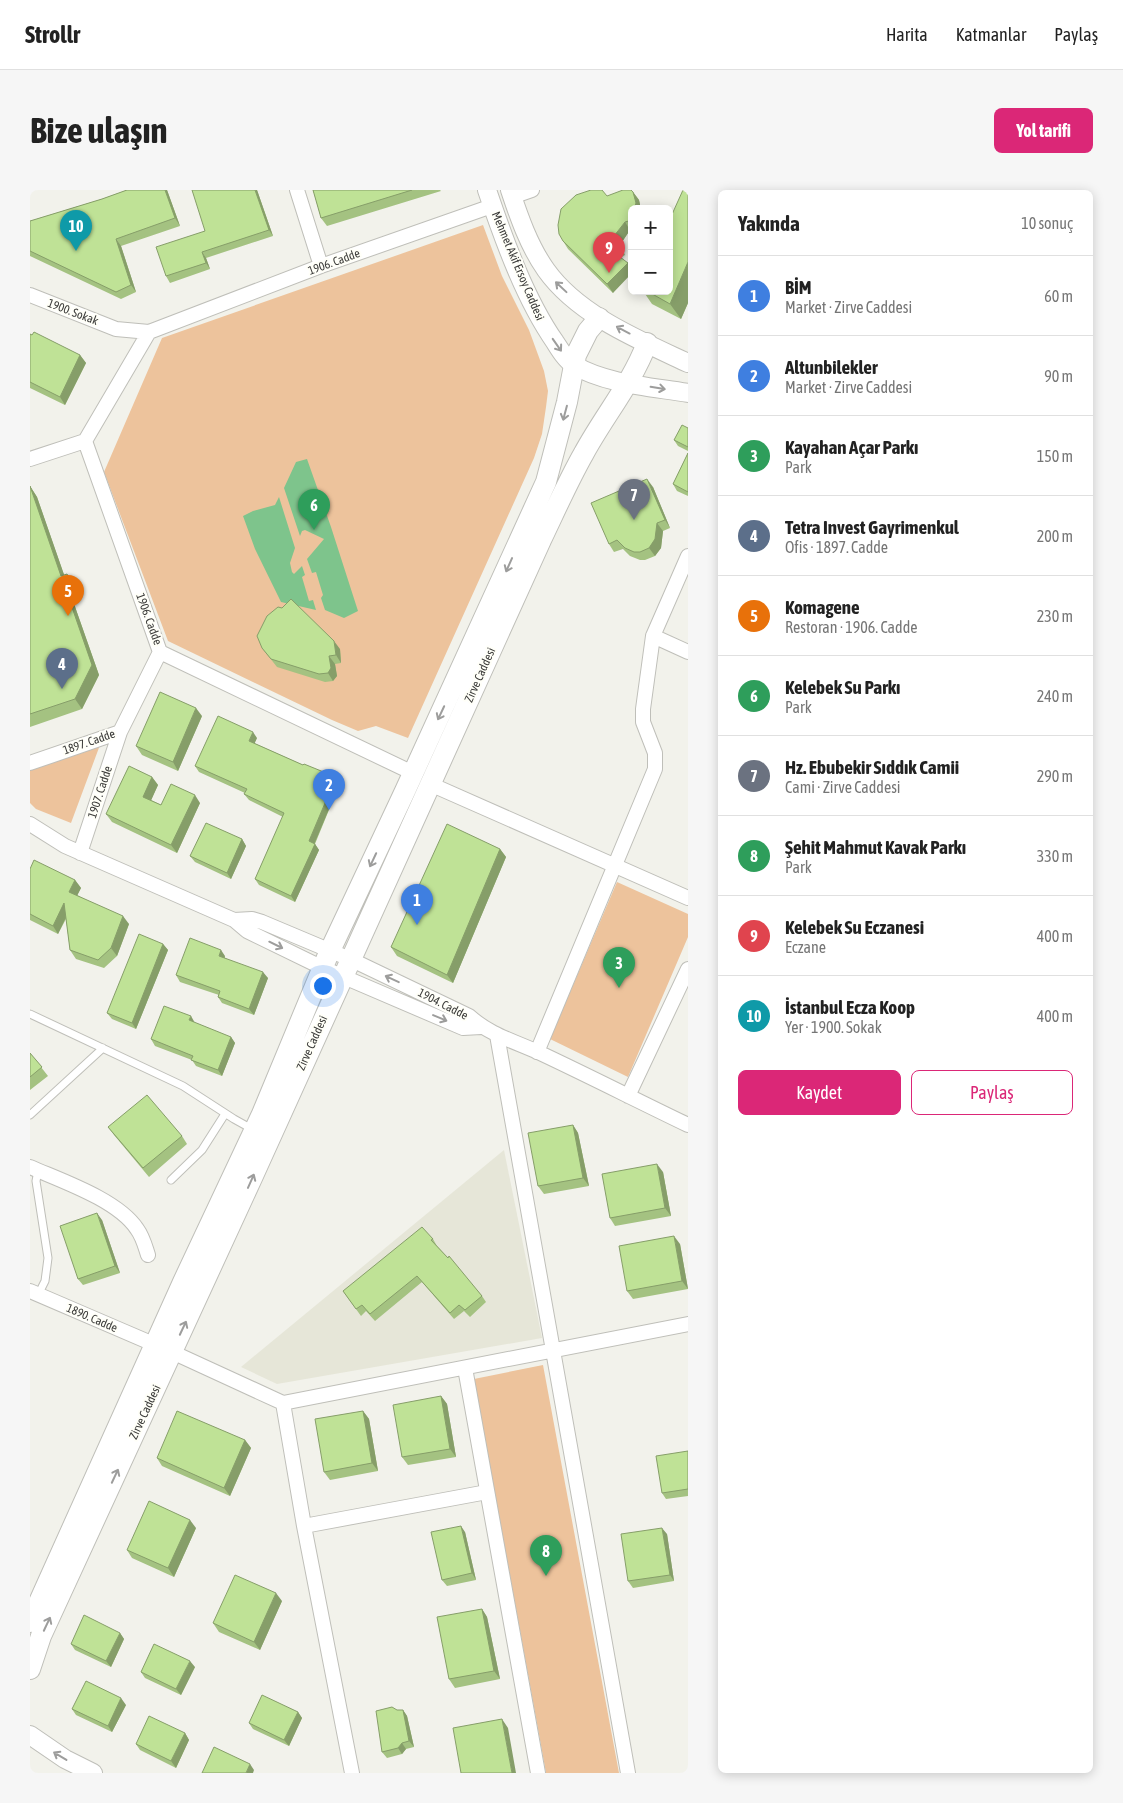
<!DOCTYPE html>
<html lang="tr">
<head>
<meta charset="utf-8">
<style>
	body { margin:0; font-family:"Asap Condensed",sans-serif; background:#f6f6f6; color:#222 }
	.controls { position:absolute; right:15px; top:15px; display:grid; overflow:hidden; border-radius:8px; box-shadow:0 2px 12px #0003 }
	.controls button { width:45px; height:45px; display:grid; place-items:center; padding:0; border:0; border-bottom:1px solid #e0e0e0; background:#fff; color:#222; font:25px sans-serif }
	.you { position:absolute; left:292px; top:795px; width:18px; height:18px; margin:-12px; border:4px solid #fff; border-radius:50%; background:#1a73e8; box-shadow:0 0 0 8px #1a73e833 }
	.badge { display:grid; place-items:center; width:32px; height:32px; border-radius:50%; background:#db2777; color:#fff; font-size:16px; font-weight:700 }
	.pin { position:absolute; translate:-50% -41px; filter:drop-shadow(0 1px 2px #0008) }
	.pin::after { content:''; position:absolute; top:26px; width:18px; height:15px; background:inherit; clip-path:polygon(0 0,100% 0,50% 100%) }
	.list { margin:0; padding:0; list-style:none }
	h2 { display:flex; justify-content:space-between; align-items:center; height:65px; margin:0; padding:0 20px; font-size:21px }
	h2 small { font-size:16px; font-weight:400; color:#767676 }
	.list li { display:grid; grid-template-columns:32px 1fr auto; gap:15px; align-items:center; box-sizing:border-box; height:80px; padding:0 20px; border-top:1px solid #e0e0e0 }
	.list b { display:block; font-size:19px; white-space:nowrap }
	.list p { margin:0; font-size:16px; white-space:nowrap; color:#767676 }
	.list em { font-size:16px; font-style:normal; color:#767676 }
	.actions { display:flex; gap:10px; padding:15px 20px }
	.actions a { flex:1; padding:11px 0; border:1px solid #db2777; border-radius:8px; text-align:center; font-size:18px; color:#db2777 }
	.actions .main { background:#db2777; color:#fff }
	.map { position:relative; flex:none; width:658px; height:1583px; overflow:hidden; border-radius:8px }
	header { display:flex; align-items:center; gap:30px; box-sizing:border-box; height:70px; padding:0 25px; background:#fff; border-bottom:1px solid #e0e0e0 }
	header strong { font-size:24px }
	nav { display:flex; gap:28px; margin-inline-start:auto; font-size:18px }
	.intro { display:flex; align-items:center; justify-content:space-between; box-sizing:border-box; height:120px; padding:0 30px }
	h1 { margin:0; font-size:35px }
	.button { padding:12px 22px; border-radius:8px; background:#db2777; color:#fff; font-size:18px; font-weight:700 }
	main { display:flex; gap:30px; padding:0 30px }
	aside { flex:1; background:#fff; border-radius:8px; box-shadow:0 2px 12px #0003 }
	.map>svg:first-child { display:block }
</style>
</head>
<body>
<header>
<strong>Strollr</strong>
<nav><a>Harita</a><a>Katmanlar</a><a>Paylaş</a></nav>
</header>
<div class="intro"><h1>Bize ulaşın</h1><a class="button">Yol tarifi</a></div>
<main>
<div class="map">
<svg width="658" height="1583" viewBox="0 0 658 1583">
	<rect width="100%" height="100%" fill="#f2f2eb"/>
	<path fill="#e6e6d8" d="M474,960L512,1148L247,1194L211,1177Z"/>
	<path fill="#edc39c" d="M453,35L472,86L499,140L514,181L518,201L516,217L512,244L504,268L378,548L346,536L328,541L302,530L138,451L74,282L132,148Z
		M70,555L41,633L6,619L0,613V579Z
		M587,692L658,724V747L598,887L520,849Z
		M513,1175L589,1583H516L444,1189Z"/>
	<path fill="#7ec48c" d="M277,269L301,337L328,421L314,428L295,420L291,408L293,405L286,382L282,383L277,369L294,349L275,340L272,341L270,346L254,298L266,272Z
		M249,307L265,358L260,373L262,382L264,384L272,376L275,385L272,387L279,411L283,410L286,420L251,412L225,359L213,326L223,321L245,315Z"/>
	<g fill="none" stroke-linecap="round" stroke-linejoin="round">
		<defs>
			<path id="service" d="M0,824L153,896L204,929L222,939
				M0,925L73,858
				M141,990L172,960L195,924
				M8,1105L15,1091L18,1068L6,991L8,981"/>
			<path id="minor" d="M267,0L291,76
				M482,7L502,0
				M0,105L86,139L119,142L291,76L462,16
				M119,142L55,251L130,462L383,583
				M0,269L55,251
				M658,366L623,446L658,462
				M0,573L90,542L130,462
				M400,594L658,708
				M0,634L35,656L204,730L217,741L293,778L433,838L451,837
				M50,663L90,542
				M204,730L222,729L232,732L320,769L439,826C460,845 484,851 510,863C559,886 608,911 658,935
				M467,845L598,1583
				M507,862L625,579V563L613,532V519L623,446
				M598,906L658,779
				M0,977C32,991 88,1010 107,1039C113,1047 115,1056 118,1065
				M0,1101L142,1162L253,1213L658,1134
				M435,1178L508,1583
				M253,1213L274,1336L322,1583
				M274,1336L457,1302"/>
			<path id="tertiary" d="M457,0C474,50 495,109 525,152C530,160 536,170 544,175C575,194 623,197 658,203
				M480,0C489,27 499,56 516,80C548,125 609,150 658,173
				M0,1545L35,1569L63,1583"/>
			<path id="secondary" d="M0,1432L153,1092L232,924L298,765L375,601L516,292L537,212L546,165L558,141L569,128
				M0,1479L11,1446L222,988L511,350C525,321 538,291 554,263C574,226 602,193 617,153"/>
		</defs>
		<use href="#service" stroke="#bfbfb9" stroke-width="9"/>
		<use href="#minor" stroke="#bfbfb9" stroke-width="16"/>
		<use href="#tertiary" stroke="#bfbfb9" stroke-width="20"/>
		<use href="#secondary" stroke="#bfbfb9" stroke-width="22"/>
		<use href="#service" stroke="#fff" stroke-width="7"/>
		<use href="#minor" stroke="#fff" stroke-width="14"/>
		<use href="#tertiary" stroke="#fff" stroke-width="18"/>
		<use href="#secondary" stroke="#fff" stroke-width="20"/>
	</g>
	<path fill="#a4c281" d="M97,0H137L150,36L91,56L106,102L91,109L0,66V31L72,9Z
		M227,0L243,46L176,68L180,79L140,93L136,86L175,41Z
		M283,0H410L411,1L297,36L291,28Z
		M658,0V113L651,129L622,114L613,101H639Z
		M603,2L609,10L611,19H602V40H600L590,55L595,65L591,67L583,103L538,59L533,51L577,6Z
		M0,144L50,165L56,173L35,215L0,198Z
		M658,238V261L648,256L644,250Z
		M658,263V306L647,301L643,294Z
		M0,296L7,307L34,385L37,384L45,394L50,409L43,411L69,485L52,519L0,537Z
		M623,297L640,338L633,341L631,358L625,366L615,370H610L600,366L593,359L584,362L579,354Z
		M232,458L310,459L311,473L305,474L307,486L303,491L295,492L247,477Z
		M172,526L148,581L112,565L106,556Z
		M227,548L224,553L273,575L306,587L310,593L285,654L289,660L265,712L229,695L225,689L253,627L219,610L214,604L215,603L169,582L165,576Z
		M122,587L128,595L121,610L131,615L170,613L147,663L82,632L76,624Z
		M212,649L216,656L201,689L165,672L160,666Z
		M470,659L476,667L423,793L367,766L361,757Z
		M0,679L45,690L51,698L47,705L99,734L87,766L74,778L46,769L40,760L36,729L28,744L0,730Z
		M133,754L138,760L106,839L82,829L77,823Z
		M195,766V768L238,788L224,825L192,813L188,807L189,805L150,792L146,785Z
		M201,847L205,853L192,886L166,876L162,870L125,856L121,849Z
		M0,863L18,886L0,900Z
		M543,935L548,943L559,996L514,1004L508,996Z
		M78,937L152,946L157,954L119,987L84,945Z
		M633,982L641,1026L585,1036L580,1028Z
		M72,1030L90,1083L53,1095L48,1089Z
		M403,1049L407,1056L452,1106L456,1112L440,1127L434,1121L424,1129L392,1092L345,1131L336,1121L331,1126L313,1101Z
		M650,1054L658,1099L603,1109L597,1101Z
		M411,1206L417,1214L426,1267L378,1275L372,1267Z
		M333,1221L339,1229L348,1281L300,1290L294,1282Z
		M215,1250L221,1258L200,1306L132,1276L127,1268Z
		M658,1261V1306L636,1309L632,1303Z
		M166,1338L144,1387L102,1368L97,1360Z
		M435,1342L446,1390L417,1396L412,1390Z
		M637,1344L644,1391L603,1398L598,1391Z
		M252,1411L230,1460L189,1442L183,1433Z
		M452,1419L457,1427L470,1489L425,1498L419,1489Z
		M90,1443L94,1449L81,1477L45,1460L41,1454Z
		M165,1477L151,1505L115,1488L111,1482Z
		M96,1515L82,1542L46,1525L42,1519Z
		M367,1520H373L377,1526L384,1557L376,1559L372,1564L357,1568L352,1562Z
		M268,1522L272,1528L259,1556L223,1539L219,1533Z
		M155,1543L159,1550L146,1578L110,1560L106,1554Z"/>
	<path fill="#869e69" d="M135,0H137L150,36L145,28Z
		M225,0H227L243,46L239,40Z
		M603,2L609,10L611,19H604Z
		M595,32L600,40L590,55L595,65L584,46Z
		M86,49L91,56L106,102L101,95Z
		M172,62L176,68L180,79L176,73Z
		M658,72V113L651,129L640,114Z
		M598,73L602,78V83L583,103L577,94Z
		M50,165L56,173L35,215L30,207Z
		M617,289L623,297L640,338L635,330Z
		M0,296L7,307L38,396L31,386Z
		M627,333L633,341L631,358L625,366L619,358Z
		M37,384L45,394L50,409L42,398Z
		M36,400L43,411L69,485L52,519L45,509Z
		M304,451L310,459L311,473L306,465Z
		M299,466L305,474L307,486L303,491L298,483Z
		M166,518L172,526L148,581L143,572Z
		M223,542L227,548L223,557L219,551Z
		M122,587L128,595L119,615L113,607Z
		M306,587L310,593L283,657L285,654L289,660L265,712L261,706L279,651Z
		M165,605L170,613L147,663L141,655Z
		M212,649L216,656L201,689L197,683Z
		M470,659L476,667L423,793L417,785Z
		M45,690L51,698L45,710L39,702Z
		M34,713L39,721L28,744L23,736Z
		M93,726L99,734L87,766L81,758Z
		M133,754L138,760L106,839L102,833Z
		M191,760L195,766L193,772L189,766Z
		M233,782L238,788L224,825L219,819Z
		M161,826L165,833L159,830Z
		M201,847L205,853L192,886L188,880Z
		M543,935L548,943L559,996L553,988Z
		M627,974L633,982L641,1026L635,1018Z
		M67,1023L72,1030L90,1083L85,1076Z
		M644,1046L650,1054L658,1099L652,1091Z
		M411,1206L417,1214L426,1267L420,1259Z
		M333,1221L339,1229L348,1281L342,1273Z
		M215,1250L221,1258L200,1306L194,1298Z
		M160,1330L166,1338L144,1387L138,1378Z
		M431,1336L435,1342L446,1390L442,1383Z
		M632,1338L637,1344L644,1391L640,1385Z
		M246,1403L252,1411L230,1460L224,1452Z
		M452,1419L457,1427L470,1489L464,1481Z
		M90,1443L94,1449L81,1477L76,1471Z
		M160,1471L165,1477L151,1505L146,1499Z
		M91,1508L96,1515L82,1542L78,1536Z
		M373,1520L377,1526L384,1557L379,1551Z
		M268,1522L272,1528L259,1556L254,1550Z
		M472,1529L478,1538L486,1583H482Z
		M155,1543L159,1550L146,1578L141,1571Z
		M372,1553L376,1559L372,1564L368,1558Z
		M220,1574L224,1580L223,1583H216Z"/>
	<path fill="#bfe296" stroke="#869e69" d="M97,0H135L145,28L86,49L101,95L86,102L0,61V31L72,9Z
		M162,0H225L239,40L172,62L176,73L136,86L126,57L175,41Z
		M283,0H382L291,28Z
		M561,0H572L577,6L593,0H601L603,2L606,13L604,19H602V30L595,32L584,46L589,57L582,61L598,73L577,94L533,51L529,44L528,35L531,19L546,5Z
		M653,0H658V72L640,114L617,101H639V31Z
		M4,142L50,165L30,207L0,192V144L2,145Z
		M652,235L658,238V257L644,250Z
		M658,263V302L643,294Z
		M617,289L635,330L627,333L625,349L619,358L610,362H604L595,358L587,350L579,354L561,313Z
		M0,296L31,386L37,384L42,398L36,400L62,475L45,509L0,524Z
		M261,409L304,451L306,465L299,466L301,478L298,483L289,484L241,469L232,458L227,446L237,426L248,417L252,418Z
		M130,502L166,518L143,572L106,556Z
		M188,526L223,542L219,551L273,575L274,574L306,587L279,651L285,654L261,706L225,689L254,623L214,604L217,599L165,576Z
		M99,576L122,587L113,607L131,615L141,594L165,605L141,655L76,624Z
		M176,633L212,649L197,683L160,666Z
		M417,634L470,659L417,785L361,757Z
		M4,670L45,690L39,702L93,726L81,758L68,770L40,760L34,713L23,736L0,724V679Z
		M109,744L133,754L102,833L77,823Z
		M160,748L191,760L189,766L233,782L219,819L188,807L190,801L146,785Z
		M134,816L161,826L159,830L201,847L188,880L161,870L163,866L121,849Z
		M0,863L12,877L0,887Z
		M117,905L152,946L113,978L78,937Z
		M543,935L553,988L508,996L498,943Z
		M627,974L635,1018L580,1028L572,984Z
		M67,1023L85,1076L48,1089L30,1036Z
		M392,1037L403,1049L401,1050L418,1068L419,1066L452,1106L435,1120L429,1115L420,1123L387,1086L340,1124L332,1115L326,1119L313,1101Z
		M644,1046L652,1091L597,1101L589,1056Z
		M411,1206L420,1259L372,1267L363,1215Z
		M147,1221L215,1250L194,1298L127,1268Z
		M333,1221L342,1273L294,1282L285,1229Z
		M658,1261V1299L632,1303L626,1266Z
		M119,1311L160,1330L138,1378L97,1360Z
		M431,1336L442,1383L412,1390L401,1342Z
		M632,1338L640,1385L598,1391L591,1344Z
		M205,1385L246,1403L224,1452L183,1433Z
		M452,1419L464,1481L419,1489L407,1427Z
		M54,1425L90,1443L76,1471L41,1454Z
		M124,1454L160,1471L146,1499L111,1482Z
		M56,1491L91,1508L78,1536L42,1519Z
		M232,1505L268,1522L254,1550L219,1533Z
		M362,1517L367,1520H373L379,1551L372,1553L368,1558L352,1562L346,1521Z
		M119,1526L155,1543L141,1571L106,1554Z
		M472,1529L482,1583H431L423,1538Z
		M184,1557L220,1574L216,1583H172Z"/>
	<defs><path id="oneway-shaft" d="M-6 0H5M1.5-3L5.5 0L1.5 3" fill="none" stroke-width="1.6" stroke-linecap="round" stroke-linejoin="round" transform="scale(1.25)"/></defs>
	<g stroke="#9d9d9c">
		<use href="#oneway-shaft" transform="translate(531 97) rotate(-137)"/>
		<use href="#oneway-shaft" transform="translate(593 140) rotate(-152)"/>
		<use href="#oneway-shaft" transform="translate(527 155) rotate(55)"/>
		<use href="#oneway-shaft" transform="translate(628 198) rotate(9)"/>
		<use href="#oneway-shaft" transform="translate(535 223) rotate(105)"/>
		<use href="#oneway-shaft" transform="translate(479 375) rotate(114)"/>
		<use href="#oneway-shaft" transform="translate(411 523) rotate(115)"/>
		<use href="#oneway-shaft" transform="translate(343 670) rotate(115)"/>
		<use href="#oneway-shaft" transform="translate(246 755) rotate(26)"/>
		<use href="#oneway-shaft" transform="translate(362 789) rotate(-155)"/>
		<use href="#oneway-shaft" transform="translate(410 828) rotate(23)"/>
		<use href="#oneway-shaft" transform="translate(221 991) rotate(-66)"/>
		<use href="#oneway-shaft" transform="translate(153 1138) rotate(-65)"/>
		<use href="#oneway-shaft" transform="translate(85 1286) rotate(-65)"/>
		<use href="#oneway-shaft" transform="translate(17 1434) rotate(-65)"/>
		<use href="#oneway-shaft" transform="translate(30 1566) rotate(-149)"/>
	</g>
	<g text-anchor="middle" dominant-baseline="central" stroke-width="4" stroke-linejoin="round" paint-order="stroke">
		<g font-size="12" fill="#3b3b39" stroke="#fffff8">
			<text transform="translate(304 72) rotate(-20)">1906. Cadde</text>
			<text transform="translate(488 76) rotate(67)">Mehmet Akif Ersoy Caddesi</text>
			<text transform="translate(43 122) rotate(21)">1900. Sokak</text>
			<text transform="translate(119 429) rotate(70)">1906. Cadde</text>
			<text transform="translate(450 485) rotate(-66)">Zirve Caddesi</text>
			<text transform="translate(59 552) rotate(-19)">1897. Cadde</text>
			<text transform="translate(70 602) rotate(-72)">1907. Cadde</text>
			<text transform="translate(413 814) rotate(27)">1904. Cadde</text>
			<text transform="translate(282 853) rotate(-66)">Zirve Caddesi</text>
			<text transform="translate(62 1128) rotate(23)">1890. Cadde</text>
			<text transform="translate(115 1222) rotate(-65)">Zirve Caddesi</text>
		</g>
	</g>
</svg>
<div class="controls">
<button>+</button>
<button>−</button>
</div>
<div class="you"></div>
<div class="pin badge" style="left:387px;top:735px;background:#3f7fe0">1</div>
<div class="pin badge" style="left:299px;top:620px;background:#3f7fe0">2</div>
<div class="pin badge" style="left:589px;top:798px;background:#2e9e5b">3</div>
<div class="pin badge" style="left:32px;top:499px;background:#5c6f8a">4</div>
<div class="pin badge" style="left:38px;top:426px;background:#e8710a">5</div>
<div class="pin badge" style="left:284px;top:340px;background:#2e9e5b">6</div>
<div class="pin badge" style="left:604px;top:330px;background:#6b7280">7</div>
<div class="pin badge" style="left:516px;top:1386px;background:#2e9e5b">8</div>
<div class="pin badge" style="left:579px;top:83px;background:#e0444e">9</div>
<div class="pin badge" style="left:46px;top:61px;background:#0f9aa8">10</div>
</div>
<aside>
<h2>Yakında<small>10 sonuç</small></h2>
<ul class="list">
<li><span class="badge" style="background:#3f7fe0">1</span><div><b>BİM</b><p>Market · Zirve Caddesi</p></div><em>60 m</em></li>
<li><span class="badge" style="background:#3f7fe0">2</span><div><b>Altunbilekler</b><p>Market · Zirve Caddesi</p></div><em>90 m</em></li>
<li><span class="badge" style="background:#2e9e5b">3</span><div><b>Kayahan Açar Parkı</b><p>Park</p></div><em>150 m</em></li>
<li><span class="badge" style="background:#5c6f8a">4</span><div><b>Tetra Invest Gayrimenkul</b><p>Ofis · 1897. Cadde</p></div><em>200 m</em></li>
<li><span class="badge" style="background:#e8710a">5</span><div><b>Komagene</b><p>Restoran · 1906. Cadde</p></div><em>230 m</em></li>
<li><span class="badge" style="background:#2e9e5b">6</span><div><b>Kelebek Su Parkı</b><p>Park</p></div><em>240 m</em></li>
<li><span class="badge" style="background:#6b7280">7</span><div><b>Hz. Ebubekir Sıddık Camii</b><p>Cami · Zirve Caddesi</p></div><em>290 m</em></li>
<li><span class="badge" style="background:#2e9e5b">8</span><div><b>Şehit Mahmut Kavak Parkı</b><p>Park</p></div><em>330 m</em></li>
<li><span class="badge" style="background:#e0444e">9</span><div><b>Kelebek Su Eczanesi</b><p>Eczane</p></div><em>400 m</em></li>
<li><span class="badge" style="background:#0f9aa8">10</span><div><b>İstanbul Ecza Koop</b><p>Yer · 1900. Sokak</p></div><em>400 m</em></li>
</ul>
<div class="actions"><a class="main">Kaydet</a><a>Paylaş</a></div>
</aside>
</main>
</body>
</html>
